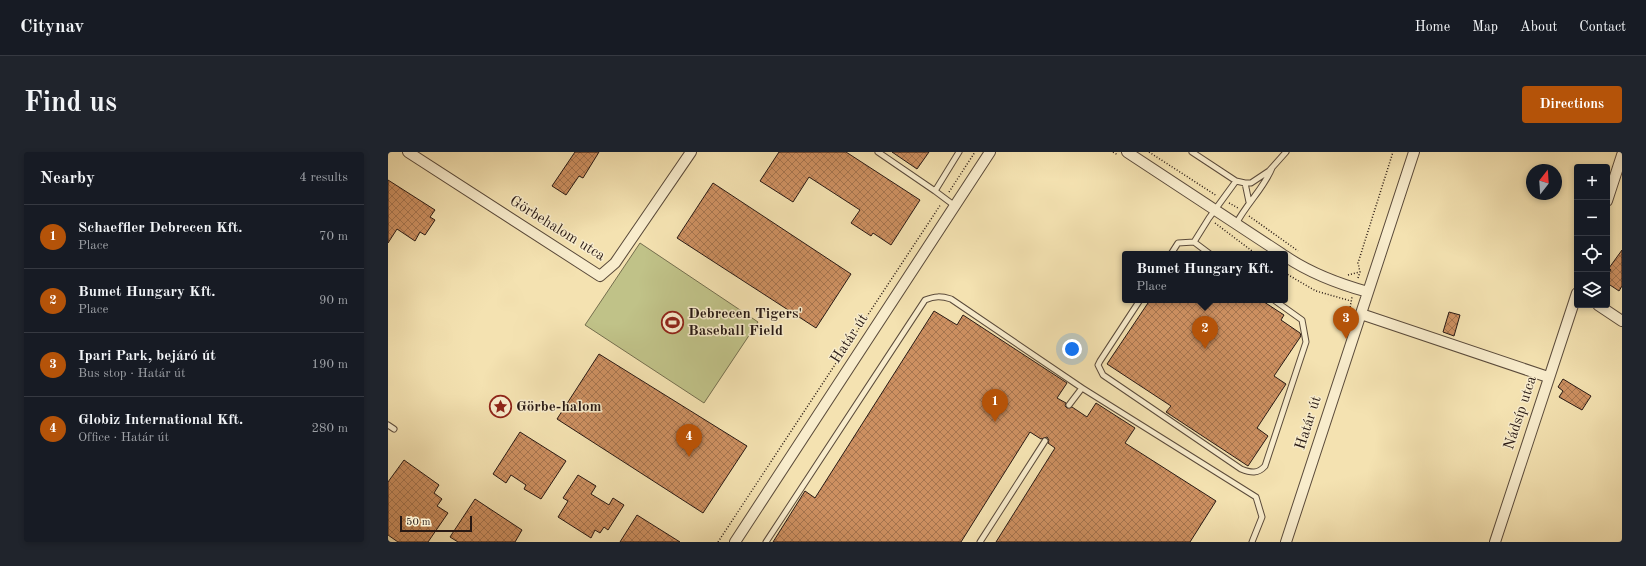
<!DOCTYPE html>
<html lang="en">
<head>
<meta charset="utf-8">
<style>
	body { margin:0; font-family:"Old Standard TT",serif; background:#20242c; color:#f1f3f6 }
	.controls { position:absolute; right:12px; top:12px; display:grid; overflow:hidden; border-radius:4px; box-shadow:0 2px 6px #0003 }
	.controls button { width:36px; height:36px; display:grid; place-items:center; padding:0; border:0; border-bottom:1px solid #363941; background:#171b24; color:#f1f3f6; font:20px sans-serif }
	.compass { position:absolute; left:1138px; top:12px; width:36px; height:36px; border-radius:50%; background:#171b24; box-shadow:0 2px 6px #0003; rotate:17deg }
	.scale { position:absolute; left:12px; bottom:10px; width:72px; box-sizing:border-box; padding-left:4px; border:2px solid #281914; border-top:0; font-size:11px; line-height:14px; white-space:nowrap; color:#281914; -webkit-text-stroke:3px #f8eccc; paint-order:stroke }
	.you { position:absolute; left:684px; top:197px; width:14px; height:14px; margin:-10px; border:3px solid #fff; border-radius:50%; background:#1a73e8; box-shadow:0 0 0 6px #1a73e833 }
	.badge { display:grid; place-items:center; width:26px; height:26px; border-radius:50%; background:#b45309; color:#fff; font-size:13px; font-weight:700 }
	.pin { position:absolute; translate:-50% -33px; filter:drop-shadow(0 1px 2px #0008) }
	.pin::after { content:''; position:absolute; top:21px; width:14px; height:12px; background:inherit; clip-path:polygon(0 0,100% 0,50% 100%) }
	.popup { position:absolute; left:734px; top:99px; width:166px; height:52px; box-sizing:border-box; display:grid; place-content:center; border-radius:4px; background:#171b24; filter:drop-shadow(0 1px 3px #0005); font-size:13px; white-space:nowrap; color:#9ea1a6 }
	.popup b { font-size:15px; color:#f1f3f6 }
	.popup::after { content:''; position:absolute; left:50%; top:100%; margin-left:-8px; border:8px solid transparent; border-top-color:#171b24 }
	.list { margin:0; padding:0; list-style:none }
	h2 { display:flex; justify-content:space-between; align-items:center; height:52px; margin:0; padding:0 16px; font-size:17px }
	h2 small { font-size:13px; font-weight:400; color:#9ea1a6 }
	.list li { display:grid; grid-template-columns:26px 1fr auto; gap:12px; align-items:center; box-sizing:border-box; height:64px; padding:0 16px; border-top:1px solid #363941 }
	.list b { display:block; font-size:15px; white-space:nowrap }
	.list p { margin:0; font-size:13px; white-space:nowrap; color:#9ea1a6 }
	.list em { font-size:13px; font-style:normal; color:#9ea1a6 }
	.icon { flex:none; width:22px; height:22px; fill:none; stroke:currentColor; stroke-width:2; stroke-linecap:round; stroke-linejoin:round }
	.map { position:relative; flex:none; width:1234px; height:390px; overflow:hidden; border-radius:4px }
	header { display:flex; align-items:center; gap:24px; box-sizing:border-box; height:56px; padding:0 20px; background:#171b24; border-bottom:1px solid #363941 }
	header strong { font-size:19px }
	nav { display:flex; gap:22px; margin-inline-start:auto; font-size:14px }
	.intro { display:flex; align-items:center; justify-content:space-between; box-sizing:border-box; height:96px; padding:0 24px }
	h1 { margin:0; font-size:28px }
	.button { padding:10px 18px; border-radius:4px; background:#b45309; color:#fff; font-size:14px; font-weight:700 }
	main { display:flex; gap:24px; padding:0 24px }
	aside { flex:1; background:#171b24; border-radius:4px; box-shadow:0 2px 6px #0003 }
	.map>svg:first-child { display:block }
</style>
</head>
<body>
<header>
<strong>Citynav</strong>
<nav><a>Home</a><a>Map</a><a>About</a><a>Contact</a></nav>
</header>
<div class="intro"><h1>Find us</h1><a class="button">Directions</a></div>
<main>
<aside>
<h2>Nearby<small>4 results</small></h2>
<ul class="list">
<li><span class="badge">1</span><div><b>Schaeffler Debrecen Kft.</b><p>Place</p></div><em>70 m</em></li>
<li><span class="badge">2</span><div><b>Bumet Hungary Kft.</b><p>Place</p></div><em>90 m</em></li>
<li><span class="badge">3</span><div><b>Ipari Park, bejáró út</b><p>Bus stop · Határ út</p></div><em>190 m</em></li>
<li><span class="badge">4</span><div><b>Globiz International Kft.</b><p>Office · Határ út</p></div><em>280 m</em></li>
</ul>
</aside>
<div class="map">
<svg width="1234" height="390" viewBox="0 0 1234 390">
	<defs>
		<pattern id="building-cross-hatch" width="8" height="8" patternUnits="userSpaceOnUse"><rect width="8" height="8" fill="#cd9061"/><path d="M0 0l8 8M0 8l8-8" fill="none" stroke="#a6754f"/></pattern>
	</defs>
	<rect width="100%" height="100%" fill="#f4e2b1"/>
	<filter id="stains"><feTurbulence type="fractalNoise" baseFrequency=".005" numOctaves="4"/><feColorMatrix values="0 0 0 0 .2 0 0 0 0 .09 0 0 0 0 .02 0 0 0 .5 -.17"/></filter>
	<radialGradient id="worn" r=".72"><stop offset=".6" stop-color="#630" stop-opacity="0"/><stop offset="1" stop-color="#630" stop-opacity=".3"/></radialGradient>
	<path fill="#c0c288" stroke="#746e4e" d="M252,91L370,170L316,251L197,173Z"/>
	<path fill="url(#building-cross-hatch)" stroke="#281914" d="M187,0H211L195,26L191,24L178,43L164,34Z
		M391,0H458L532,48L503,93L485,81L483,84L463,71L472,58L421,25L405,50L372,29Z
		M504,0H541L529,17Z
		M0,28L47,58L42,65L47,68L37,83L32,80L27,89L9,77L0,91Z
		M325,31L463,122L428,176L289,86Z
		M1234,98V134L1231,139L1219,131V124L1223,118L1221,116Z
		M762,148H873L896,163L893,168L912,181L913,184L886,224L898,232L869,276L880,284L860,314L778,260L783,254L719,212Z
		M546,159L569,173L575,163L679,231L669,246L678,251L677,254L679,256L684,255L699,265L708,251L747,276L737,291L828,349L802,390H608L667,296L660,291L661,288L659,285L653,287L642,280L573,390H385L417,339L427,346Z
		M1061,160L1072,163L1066,184L1055,180Z
		M211,202L359,294L315,361L169,267Z
		M1175,227L1203,244L1194,258L1171,245L1175,239L1170,235Z
		M132,280L178,309L153,347L136,337L138,333L123,323L118,331L105,322Z
		M16,308L51,333L46,341L54,347L49,354L60,361L40,390H10L0,383V330Z
		M190,323L208,334L203,342L221,353L225,346L236,353L220,378L216,375L212,381L207,378L203,386L170,365L180,349L175,346Z
		M87,347L134,378L127,390H70L62,385Z
		M249,363L292,390H232Z"/>
	<g fill="none" stroke-linecap="round" stroke-linejoin="round">
		<defs>
			<path id="service" d="M490,0L547,39
				M804,0L848,29L857,31H863L881,19L898,0
				M857,31L861,50
				M567,54L547,39L571,0
				M848,72C859,51 876,36 884,16
				M806,90L821,66L848,29
				M783,102L790,91L806,90L822,102
				M752,148L712,209L710,213L715,223L853,317C863,321 870,322 877,314L918,190L914,168L886,148
				M681,253L694,236L868,345L874,365L864,390
				M0,273L6,277
				M378,390L537,148C547,144 553,144 563,147L694,236
				M592,390L657,289"/>
			<path id="minor" d="M20,0L212,124L227,111L303,0
				M739,0L894,102
				M1219,49L1234,3
				M897,104C922,121 951,132 980,140
				M1210,153L1234,169
				M973,162L1160,225
				M347,390L602,0
				M898,390L1026,0
				M1107,390L1189,141"/>
		</defs>
		<use href="#service" stroke="#5b4b3b" stroke-width="7"/>
		<use href="#minor" stroke="#5b4b3b" stroke-width="12"/>
		<path stroke="#281914" stroke-width="1.5" stroke-dasharray="1 2" stroke-linecap="butt" d="M725,0L730,3
			M761,0L829,44
			M561,40L587,0
			M841,51L850,56
			M861,64L910,99
			M827,71L868,102
			M897,121L928,139L963,149
			M960,123L972,120
			M970,126L972,120L970,111L1005,0
			M960,167L964,145
			M330,390L553,52"/>
		<use href="#service" stroke="#f8eccc" stroke-width="5"/>
		<use href="#minor" stroke="#f8eccc" stroke-width="10"/>
	</g>
	<defs>
		<symbol id="stadium-ring" viewBox="-11 -11 22 22"><circle r="9.5" fill="#f8eccc" stroke="#8f2418" stroke-width="1.5"/><path d="M0-5a6.5 5 0 1 0 0 10a6.5 5 0 1 0 0-10ZM-3.5-1.8h7v3.6h-7Z" fill="#8f2418"/></symbol>
		<symbol id="sight-ring" viewBox="-11 -11 22 22"><circle r="9.5" fill="#f8eccc" stroke="#8f2418" stroke-width="1.5"/><path d="M0-6L1.8-2.2L6-1.7L2.9 1.2L3.7 5.4L0 3.3L-3.7 5.4L-2.9 1.2L-6-1.7L-1.8-2.2Z" fill="#8f2418"/></symbol>
	</defs>
	<g fill-rule="evenodd">
		<use href="#stadium-ring" x="272" y="158" width="25" height="25"/>
		<use href="#sight-ring" x="100" y="242" width="25" height="25"/>
	</g>
	<g text-anchor="middle" dominant-baseline="central" stroke-width="3" stroke-linejoin="round" paint-order="stroke">
		<g font-size="15" fill="#281914" stroke="#f8eccc">
			<text transform="translate(169 77) rotate(32)">Görbehalom utca</text>
			<text transform="translate(462 187) rotate(-57)">Határ út</text>
			<text transform="translate(1133 261) rotate(-72)">Nádsíp utca</text>
			<text transform="translate(921 271) rotate(-72)">Határ út</text>
		</g>
		<g font-size="15" font-weight="bold" fill="#281914" stroke="#f8eccc" text-anchor="start">
			<text x="300" y="162">Debrecen Tigers'<tspan x="300" dy="17">Baseball Field</tspan></text>
			<text x="128" y="255">Görbe-halom</text>
		</g>
	</g>
	<rect width="100%" height="100%" filter="url(#stains)"/>
	<rect width="100%" height="100%" fill="url(#worn)"/>
</svg>
<div class="controls">
<button>+</button>
<button>−</button>
<button><svg class="icon" aria-label="locate" viewBox="0 0 24 24"><circle cx="12" cy="12" r="6"/><path d="M12 2v4M12 18v4M2 12h4M18 12h4"/></svg></button>
<button><svg class="icon" aria-label="layers" viewBox="0 0 24 24"><path d="M12 4l9 5-9 5-9-5zM3 14l9 5 9-5"/></svg></button>
</div>
<svg class="compass" viewBox="-18 -18 36 36"><path d="M0-13l5 13h-10z" fill="#e53935"/><path d="M0 13l5-13h-10z" fill="#9ea1a6"/></svg>
<div class="scale">50 m</div>
<div class="you"></div>
<div class="pin badge" style="left:607px;top:270px">1</div>
<div class="pin badge" style="left:817px;top:197px">2</div>
<div class="popup"><b>Bumet Hungary Kft.</b>Place</div>
<div class="pin badge" style="left:958px;top:187px">3</div>
<div class="pin badge" style="left:301px;top:305px">4</div>
</div>
</main>
</body>
</html>
